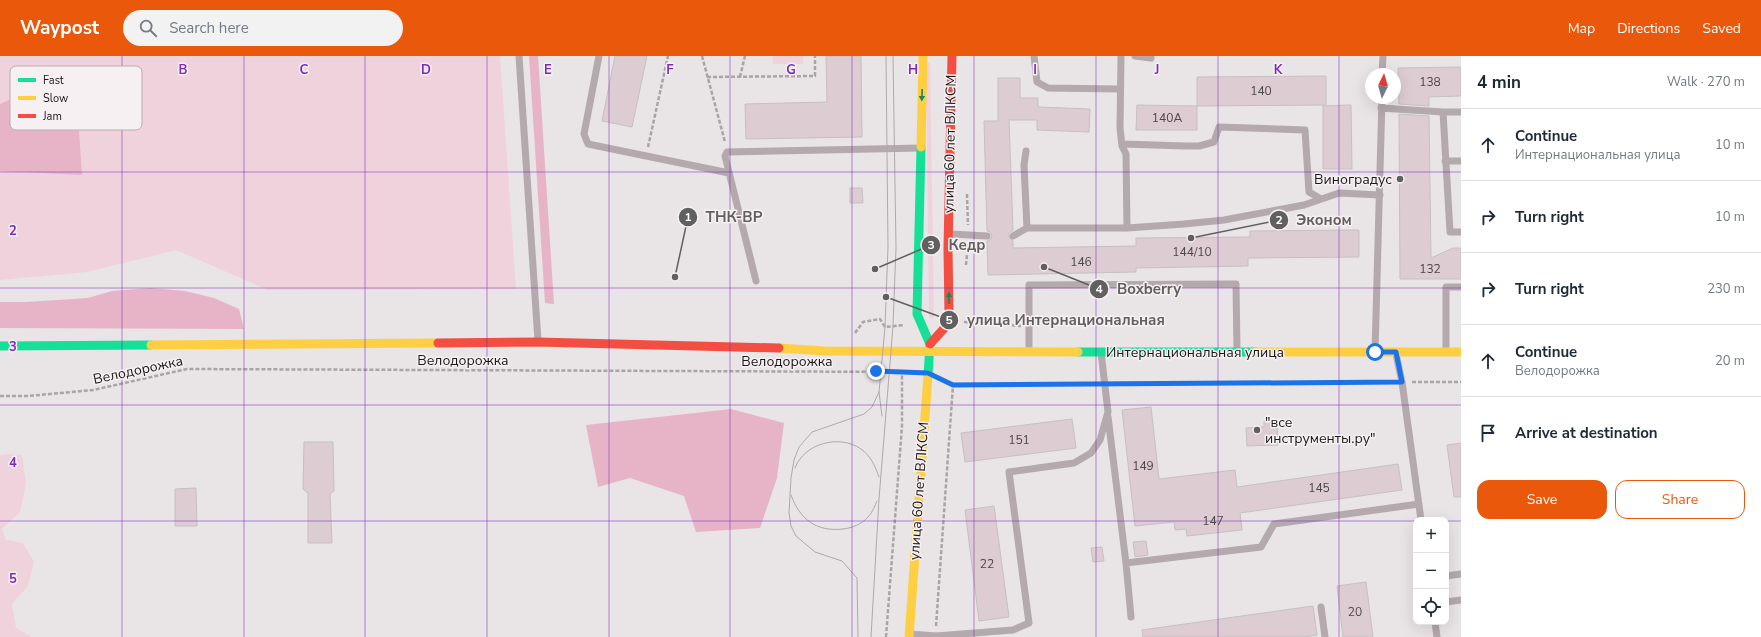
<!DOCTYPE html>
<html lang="en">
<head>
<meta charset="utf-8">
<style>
	body { margin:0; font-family:"Nunito Sans",sans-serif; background:#f2f2f3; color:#1f2937 }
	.controls { position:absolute; right:12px; bottom:12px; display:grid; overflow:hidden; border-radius:8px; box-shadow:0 4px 16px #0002 }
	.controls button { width:36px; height:36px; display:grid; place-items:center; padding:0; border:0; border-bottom:1px solid #e0e1e3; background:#fff; color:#1f2937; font:20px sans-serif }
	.compass { position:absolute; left:1365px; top:12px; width:36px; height:36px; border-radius:50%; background:#fff; box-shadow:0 4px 16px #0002; rotate:5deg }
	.stop { position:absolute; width:12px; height:12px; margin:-9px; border:3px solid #1a73e8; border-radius:50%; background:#fff }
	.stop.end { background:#1a73e8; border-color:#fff; box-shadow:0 1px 4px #0008 }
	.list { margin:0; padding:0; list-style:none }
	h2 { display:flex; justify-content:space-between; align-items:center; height:52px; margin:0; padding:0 16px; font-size:17px }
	h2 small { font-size:13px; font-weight:400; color:#747a83 }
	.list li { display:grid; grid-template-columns:26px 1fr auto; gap:12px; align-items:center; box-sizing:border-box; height:72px; padding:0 16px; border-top:1px solid #e0e1e3 }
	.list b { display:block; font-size:15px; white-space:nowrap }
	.list p { margin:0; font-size:13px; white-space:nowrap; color:#747a83 }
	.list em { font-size:13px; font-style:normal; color:#747a83 }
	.actions { display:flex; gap:8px; padding:12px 16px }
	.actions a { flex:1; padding:9px 0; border:1px solid #ea580c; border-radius:12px; text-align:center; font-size:14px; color:#ea580c }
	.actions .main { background:#ea580c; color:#fff }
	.icon { flex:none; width:22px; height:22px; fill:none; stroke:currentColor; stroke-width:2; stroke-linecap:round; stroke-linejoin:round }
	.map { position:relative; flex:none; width:1461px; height:581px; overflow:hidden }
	header { display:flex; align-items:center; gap:24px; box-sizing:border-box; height:56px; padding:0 20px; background:#ea580c; color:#fff }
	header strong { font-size:19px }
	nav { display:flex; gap:22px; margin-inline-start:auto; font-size:14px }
	.search { width:280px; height:36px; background:#f2f2f3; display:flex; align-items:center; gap:10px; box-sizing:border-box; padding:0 14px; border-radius:22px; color:#747a83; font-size:15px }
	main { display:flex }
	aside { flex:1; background:#fff }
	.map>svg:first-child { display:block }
</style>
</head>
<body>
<header>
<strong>Waypost</strong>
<div class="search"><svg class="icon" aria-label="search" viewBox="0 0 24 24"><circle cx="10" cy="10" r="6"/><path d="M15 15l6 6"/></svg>Search here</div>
<nav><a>Map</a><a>Directions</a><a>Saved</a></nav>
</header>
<main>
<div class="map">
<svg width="1461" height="581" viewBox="0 0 1461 581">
	<rect width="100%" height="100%" fill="#e9e4e6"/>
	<path fill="#f0d2dc" d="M0,0H500L516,233L268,234L176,194L87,216L0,224Z
		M773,0H803V8H773Z
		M926,7H930L934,261L932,263L929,261Z
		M5,398L22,399L26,427L20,456L2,473L6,484L23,487L34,506L28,530L12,548L16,572L32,581H0V399Z"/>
	<path fill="#e6b4c6" d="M529,0H538L554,248L545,247Z
		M75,15L82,119L0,115V48Z
		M151,232L185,235L214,242L239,253L244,273L0,272V246H26L88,242L112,235Z
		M731,353L784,367L777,422L760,472L696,476L684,440L630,422L598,431L586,369Z"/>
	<path fill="#ddccd2" stroke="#c4c1c2" d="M615,0H647L632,71L602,65Z
		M826,0H861L862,81L746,83L745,48L827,46Z
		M1461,11V40L1429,41V50L1399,48L1398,12Z
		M1326,20V49L1197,50V21Z
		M998,22H1020V42H1038V51L1090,53L1089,76L1037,74V64H1009L1013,174L1009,177L1008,180L1013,185V192L1136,190V182L1250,181V175L1359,174V201L1248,202V210L1136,212V216L988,219L987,185L991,183L992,180L990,176L987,175L984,65H998Z
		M1137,49L1197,50V74H1136Z
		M1351,49L1352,113H1323V50Z
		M1399,58L1429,60L1431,202L1453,192H1461V223H1400Z
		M850,132H862L863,147H850Z
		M1151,351L1159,423L1235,414L1237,431L1398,408L1402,434L1240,457L1242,474L1187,480L1186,473L1175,474L1174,466L1135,470L1122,354Z
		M1072,363L1076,392L965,406L961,377Z
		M1264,365H1277L1278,389L1247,390L1246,372L1264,371Z
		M304,386H333L334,435L330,438L332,487H308V437L303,433Z
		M1461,387V441H1454L1447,389Z
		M196,432L197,470H175V433Z
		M994,450L1009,561L979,565L965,454Z
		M1146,485L1148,499L1135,501L1133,486Z
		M1102,491L1104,505L1093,506L1091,492Z
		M1366,526L1373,581H1343L1337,530Z
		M1313,550L1317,579L1305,581H1143L1142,574Z"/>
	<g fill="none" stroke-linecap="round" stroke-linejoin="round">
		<path stroke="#aba3a5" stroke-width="2.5" stroke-dasharray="4 2" stroke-linecap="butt" d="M702,0L725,86
			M707,21L815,20V0
			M740,21L745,0
			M648,91L668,0
			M967,138L968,169
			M966,209L968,188
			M964,266L1021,270
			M855,277L863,266L880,263L885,271L904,269
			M1412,326H1461
			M1114,327L1393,326
			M953,329L1095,328
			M0,340H28L93,334L187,313L913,316
			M936,570L953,329L944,325
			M886,581L902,370V316"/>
		<path stroke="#b4a9ad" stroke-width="7" d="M519,0L538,285
			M599,0L584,78L588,88L729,117
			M1034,0L1037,26L1048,32L1120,33
			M1121,0L1120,72L1122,90L1126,98L1127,172
			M1135,0L1151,2
			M1382,18L1383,0
			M1381,52L1443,56
			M1461,56H1443L1450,176H1461
			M1122,88L1185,90H1199L1214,86L1219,71L1305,74L1309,136L1321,143
			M1026,95L1024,109L1027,172H1127L1184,168L1224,164L1304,149L1339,137L1380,139
			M1445,105H1461
			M951,178L987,180
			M1013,180L1027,172
			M756,225L725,100L727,96L921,92
			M1446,295V231H1461
			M1029,296V229L1236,228L1237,295
			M1375,296L1382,42
			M1396,298L1402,326L1421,464
			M1108,361L1126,507L1131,561
			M1126,507L1261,491L1274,468L1419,448
			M1446,520L1461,518
			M1446,546L1461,544
			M1321,551L1325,581
			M1435,566L1437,581
			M910,578L936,580L1013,574L1029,567L1009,416L1074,407L1091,397L1100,384L1108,356L1101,296"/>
		<path stroke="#16e098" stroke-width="9" d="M921,91L917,258L930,288L928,319
			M0,290L151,289
			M1078,296H1256"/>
		<path stroke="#ffcf43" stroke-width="9" d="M921,91L923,0
			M151,289L438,287
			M779,292L825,295L1078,296
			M1256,296H1461
			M909,581L928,319"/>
		<path stroke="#f24e42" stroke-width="9" d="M438,287L538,286L779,292
			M930,288L948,268L949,258L948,193L952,0"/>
		<path stroke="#b0a8aa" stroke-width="1" d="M882,360L879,336L885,271L888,191L886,0
			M795,412C804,387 840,378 861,393C871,400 875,410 879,421
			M791,439C800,464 817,476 843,473C852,472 862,468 868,461C872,457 875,450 877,445
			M858,581L857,522L842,505L815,496L796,480L791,470L789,457L791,422L794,404L799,391L812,376L864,358L872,351L879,336
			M871,581L879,443L893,270L896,192L893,0"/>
	</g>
	<defs><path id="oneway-solid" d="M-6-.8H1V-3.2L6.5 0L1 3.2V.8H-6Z"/></defs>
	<g fill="#18865e">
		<use href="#oneway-solid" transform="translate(922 39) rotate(92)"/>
		<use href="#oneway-solid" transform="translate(949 242) rotate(-91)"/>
	</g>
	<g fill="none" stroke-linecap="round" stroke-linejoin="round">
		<path stroke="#1a73e8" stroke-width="5" d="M876,315L928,317L953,329L1402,326L1396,296H1375"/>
	</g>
	<path fill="none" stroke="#7b2cbf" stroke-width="1" stroke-opacity="0.55" d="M122,0V581M244,0V581M365,0V581M487,0V581M609,0V581M730,0V581M852,0V581M974,0V581M1096,0V581M1218,0V581M1339,0V581M0,116H1461M0,232H1461M0,349H1461M0,465H1416M1446,465H1461"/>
	<g fill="#625f60" stroke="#f7f0f2" stroke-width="1.5">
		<circle cx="1400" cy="123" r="4"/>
		<circle cx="1257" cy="374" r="4"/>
	</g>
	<g text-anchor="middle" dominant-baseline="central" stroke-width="3" stroke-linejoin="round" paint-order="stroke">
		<g font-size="12" fill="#4d4748">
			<text x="1430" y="26">138</text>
			<text x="1261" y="35">140</text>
			<text x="1167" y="62">140А</text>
			<text x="1192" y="196">144/10</text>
			<text x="1081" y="206">146</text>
			<text x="1430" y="213">132</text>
			<text x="1019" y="384">151</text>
			<text x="1143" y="410">149</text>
			<text x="1319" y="432">145</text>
			<text x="1213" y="465">147</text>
			<text x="987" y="508">22</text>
			<text x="1355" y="556">20</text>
		</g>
		<g font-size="14" fill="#1a1818" stroke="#f7f0f2">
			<text transform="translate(950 88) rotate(-89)">улица 60 лет ВЛКСМ</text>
			<text x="1195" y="296">Интернациональная улица</text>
			<text x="463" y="304">Велодорожка</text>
			<text x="787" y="305">Велодорожка</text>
			<text transform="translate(138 314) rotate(-12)">Велодорожка</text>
			<text transform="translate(919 435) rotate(-86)">улица 60 лет ВЛКСМ</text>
		</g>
		<g font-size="14" fill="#1a1818" stroke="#f7f0f2" text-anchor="end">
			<text x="1392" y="123">Виноградус</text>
			<text x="1265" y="366" text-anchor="start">"все<tspan x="1265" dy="16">инструменты.ру"</tspan></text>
		</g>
	</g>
	<rect x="10" y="10" width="132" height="64" rx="6" fill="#f7f0f2" stroke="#b5afb1" stroke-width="1"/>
	<rect x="18" y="22" width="18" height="4" fill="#16e098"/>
	<rect x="18" y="40" width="18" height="4" fill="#ffcf43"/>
	<rect x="18" y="58" width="18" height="4" fill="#f24e42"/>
	<g font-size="11" fill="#1a1818">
		<text x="43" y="28">Fast</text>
		<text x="43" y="46">Slow</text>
		<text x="43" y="64">Jam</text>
	</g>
	<g font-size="13" text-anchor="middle" font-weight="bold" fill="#7b2cbf" stroke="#f7f0f2" stroke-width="3" stroke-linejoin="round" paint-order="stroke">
		<text x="183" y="18">B</text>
		<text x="304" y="18">C</text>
		<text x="426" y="18">D</text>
		<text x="548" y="18">E</text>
		<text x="670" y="18">F</text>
		<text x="791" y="18">G</text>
		<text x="913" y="18">H</text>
		<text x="1035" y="18">I</text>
		<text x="1157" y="18">J</text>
		<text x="1278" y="18">K</text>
		<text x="13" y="179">2</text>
		<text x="13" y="295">3</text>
		<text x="13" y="411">4</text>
		<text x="13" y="527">5</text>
	</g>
	<path fill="none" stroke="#625f60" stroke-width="1.5" d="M675 221L688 161M1191 182L1279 164M875 213L931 189M1044 211L1099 233M886 241L949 264"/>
	<g fill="#625f60" stroke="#f7f0f2" stroke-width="1.5">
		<circle cx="675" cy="221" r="4"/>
		<circle cx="1191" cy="182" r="4"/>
		<circle cx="875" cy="213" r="4"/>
		<circle cx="1044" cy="211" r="4"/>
		<circle cx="886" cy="241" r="4"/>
		<circle cx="688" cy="161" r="10"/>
		<circle cx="1279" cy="164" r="10"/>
		<circle cx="931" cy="189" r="10"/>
		<circle cx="1099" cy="233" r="10"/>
		<circle cx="949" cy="264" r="10"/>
	</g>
	<g font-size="12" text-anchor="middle" font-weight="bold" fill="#fff">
		<text x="688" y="165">1</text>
		<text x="1279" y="168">2</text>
		<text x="931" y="193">3</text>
		<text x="1099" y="237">4</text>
		<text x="949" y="268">5</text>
	</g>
	<g font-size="15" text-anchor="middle" font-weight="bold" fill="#625f60" stroke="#f7f0f2" stroke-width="3" stroke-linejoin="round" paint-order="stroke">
		<text x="734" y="166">ТНК-ВР</text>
		<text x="1324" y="169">Эконом</text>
		<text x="967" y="194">Кедр</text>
		<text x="1149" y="238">Boxberry</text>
		<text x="1066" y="269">улица Интернациональная</text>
	</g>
</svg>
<div class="controls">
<button>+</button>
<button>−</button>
<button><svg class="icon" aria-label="locate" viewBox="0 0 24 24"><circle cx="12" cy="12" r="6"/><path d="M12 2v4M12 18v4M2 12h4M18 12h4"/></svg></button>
</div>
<svg class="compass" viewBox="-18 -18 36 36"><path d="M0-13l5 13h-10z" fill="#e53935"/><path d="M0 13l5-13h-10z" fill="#747a83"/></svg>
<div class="stop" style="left:1375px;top:296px"></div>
<div class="stop end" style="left:876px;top:315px"></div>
</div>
<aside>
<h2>4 min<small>Walk · 270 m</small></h2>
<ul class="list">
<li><svg class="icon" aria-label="ahead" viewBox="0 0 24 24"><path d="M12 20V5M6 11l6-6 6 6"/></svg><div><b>Continue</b><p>Интернациональная улица</p></div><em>10 m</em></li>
<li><svg class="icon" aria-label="right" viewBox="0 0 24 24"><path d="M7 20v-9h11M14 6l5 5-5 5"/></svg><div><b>Turn right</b></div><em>10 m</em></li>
<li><svg class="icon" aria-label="right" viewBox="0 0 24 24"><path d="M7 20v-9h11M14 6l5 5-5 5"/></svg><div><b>Turn right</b></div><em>230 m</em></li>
<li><svg class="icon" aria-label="ahead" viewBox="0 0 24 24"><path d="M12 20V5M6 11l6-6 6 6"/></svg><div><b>Continue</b><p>Велодорожка</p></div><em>20 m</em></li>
<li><svg class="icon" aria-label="arrive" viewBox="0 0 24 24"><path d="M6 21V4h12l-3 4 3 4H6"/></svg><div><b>Arrive at destination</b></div></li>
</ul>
<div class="actions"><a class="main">Save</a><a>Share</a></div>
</aside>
</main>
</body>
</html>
